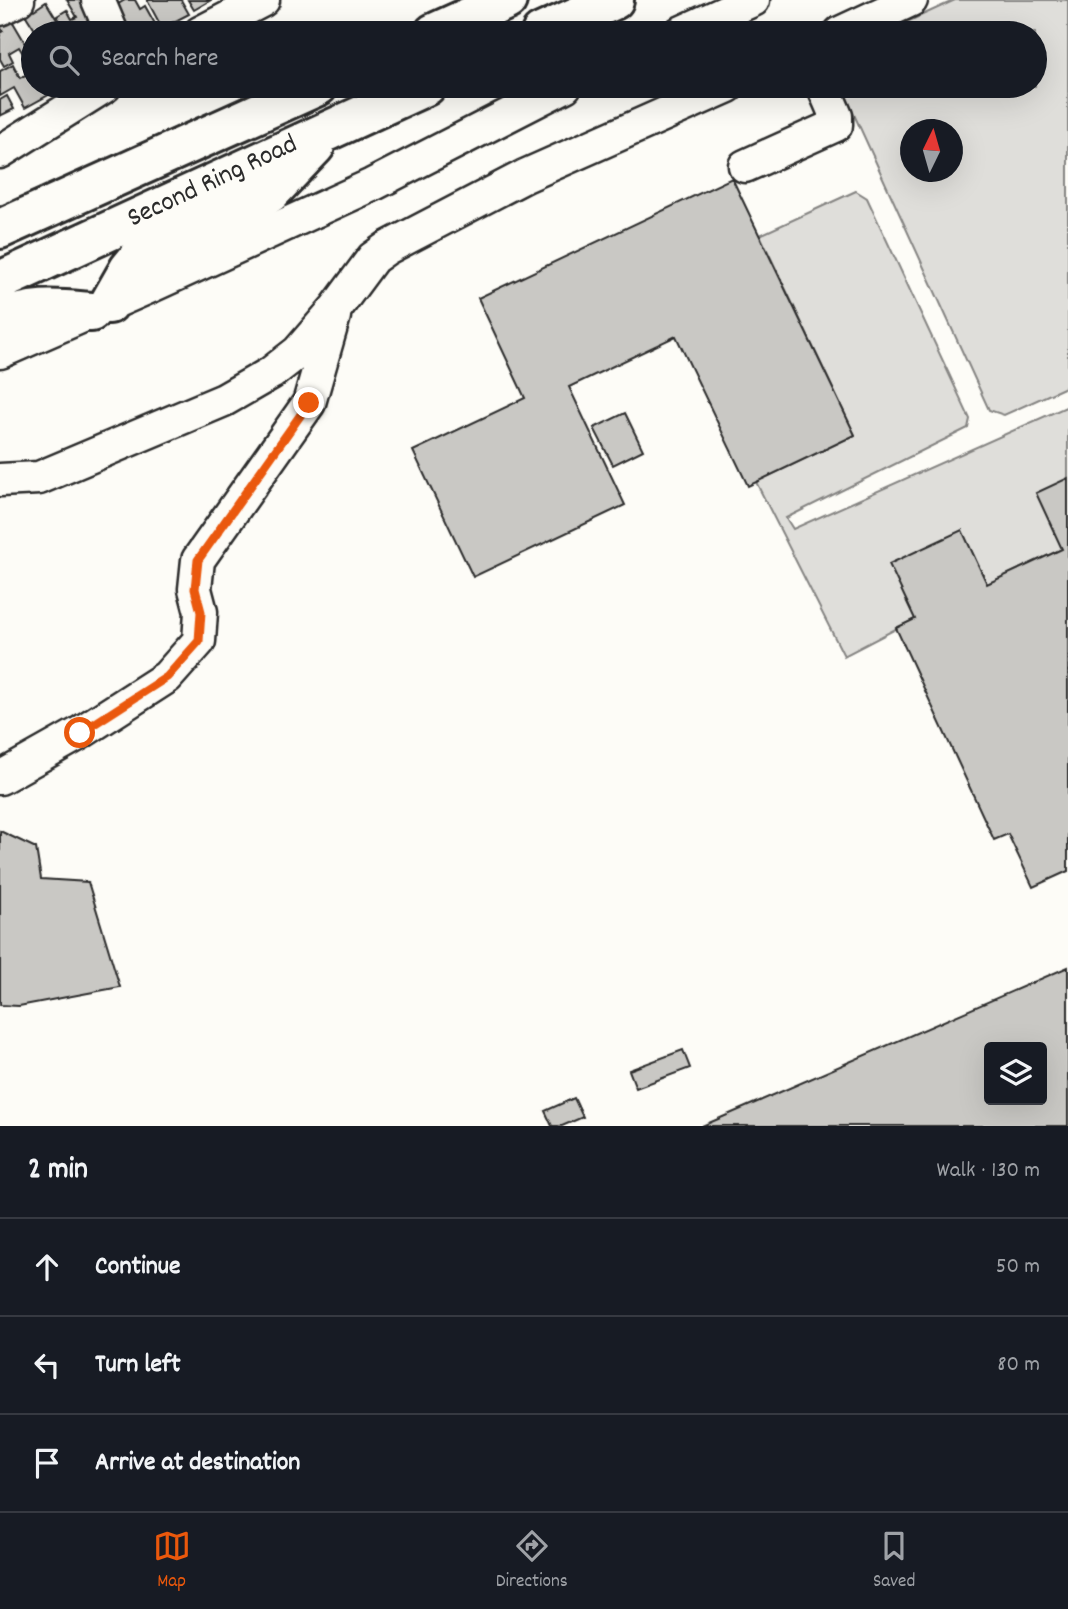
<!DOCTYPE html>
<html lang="en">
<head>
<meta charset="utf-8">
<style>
	body { margin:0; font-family:Dekko,sans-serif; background:#242831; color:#f1f3f6 }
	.controls { position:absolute; right:21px; bottom:21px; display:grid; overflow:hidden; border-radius:7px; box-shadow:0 7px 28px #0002 }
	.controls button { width:63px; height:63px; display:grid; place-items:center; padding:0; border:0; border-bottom:2px solid #363941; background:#171b24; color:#f1f3f6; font:35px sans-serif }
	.compass { position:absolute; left:900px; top:119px; width:63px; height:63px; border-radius:50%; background:#171b24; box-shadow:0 7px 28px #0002; rotate:5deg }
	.stop { position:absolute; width:21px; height:21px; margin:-16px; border:5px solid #ea580c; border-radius:50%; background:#fff }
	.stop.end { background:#ea580c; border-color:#fff; box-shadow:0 2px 7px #0008 }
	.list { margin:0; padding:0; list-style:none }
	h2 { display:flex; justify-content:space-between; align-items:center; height:91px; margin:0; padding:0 28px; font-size:30px }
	h2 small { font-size:23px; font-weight:400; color:#9ea1a6 }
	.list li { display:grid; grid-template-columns:46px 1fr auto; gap:21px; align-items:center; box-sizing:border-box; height:98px; padding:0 28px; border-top:2px solid #363941 }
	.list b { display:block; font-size:26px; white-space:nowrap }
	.list em { font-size:23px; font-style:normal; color:#9ea1a6 }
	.icon { flex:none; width:38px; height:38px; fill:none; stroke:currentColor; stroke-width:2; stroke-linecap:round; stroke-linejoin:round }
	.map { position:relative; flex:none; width:1068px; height:1126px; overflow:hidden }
	.search { position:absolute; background:#171b24; box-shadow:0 7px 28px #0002; left:21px; right:21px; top:21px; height:77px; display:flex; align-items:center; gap:18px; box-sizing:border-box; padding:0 24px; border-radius:38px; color:#9ea1a6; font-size:26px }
	.sheet { height:385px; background:#171b24 }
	nav { display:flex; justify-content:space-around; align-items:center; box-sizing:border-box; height:98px; border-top:2px solid #363941; background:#171b24; font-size:19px; color:#9ea1a6 }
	nav a { display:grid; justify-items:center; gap:4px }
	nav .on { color:#ea580c }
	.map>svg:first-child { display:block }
</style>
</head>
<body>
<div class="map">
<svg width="1068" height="1126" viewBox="0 0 1068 1126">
	<rect width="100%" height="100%" fill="#fdfcf7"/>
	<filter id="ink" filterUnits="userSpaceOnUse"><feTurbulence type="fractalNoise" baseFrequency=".0143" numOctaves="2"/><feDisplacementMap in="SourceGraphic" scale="14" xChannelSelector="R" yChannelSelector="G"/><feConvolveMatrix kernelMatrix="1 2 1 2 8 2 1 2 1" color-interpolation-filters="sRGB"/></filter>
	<g filter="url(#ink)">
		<path fill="#dfdeda" stroke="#858482" stroke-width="2" fill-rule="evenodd" d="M955,0H1068V386L1004,415L989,410L841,86H1035V33H883ZM911,130H953V172H911Z
			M856,191L867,198L970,419L968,428L786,518L793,529L1068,406V478L1062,549L987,584L962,531L915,619L844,656L756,482L855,435L760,235Z"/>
		<path fill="#c9c8c4" stroke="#2b2b2b" stroke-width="2" fill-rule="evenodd" d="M67,0H93L100,33H68L57,16L67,10L72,19L77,17Z
			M125,0H135L140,9L145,6L158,29L150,33H120L110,9Z
			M147,0H181L189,14L162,28Z
			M188,0H211L194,10Z
			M46,2L65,33H50L47,29L41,33H37L21,8L29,3L34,10Z
			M7,12L30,51L24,55L19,47L9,53L13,61L4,66L0,59V33L3,31L0,27V16Z
			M33,55V86H48L52,93L25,108L14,88L0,96V71L13,64L20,78L33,71L26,59Z
			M7,96L14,109L0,116V100Z
			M732,178L855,435L748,486L676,336L569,387L625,505L473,577L413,451L525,398L478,298Z
			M625,413L643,450L613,465L594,428Z
			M1068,478V871L1033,887L1008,834L994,840L896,628L915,619L889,564L962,530L987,584L1062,549L1036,493Z
			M0,831L36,848L41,879L88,882L120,987L19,1006L0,1005Z
			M1068,967V1126H702ZM989,1047H1042V1100H989Z
			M683,1050L690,1068L636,1088L629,1070Z
			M574,1098L583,1117L562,1126H552L545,1111Z"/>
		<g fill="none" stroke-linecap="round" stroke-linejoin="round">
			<defs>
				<path id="minor" d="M98,0L112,33
					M0,9L18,0
					M200,33L263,0
					M680,33L753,0
					M840,33L911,0
					M0,152L105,86
					M745,166L836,125V116L823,86
					M0,352L151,286L372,185L565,86
					M0,480L39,478L224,400L271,373L298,352L336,308L373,258L387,248L525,176L728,86
					M0,778L80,733L167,677L199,641L201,612L195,589L198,560L309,403L334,316"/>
				<path id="highway" d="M434,33L507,0
					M541,33L614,0
					M0,229L318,86
					M0,281L426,86
					M109,304L129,269L138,258L253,204L270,193L315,146
					M0,320C34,306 55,309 91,312"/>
			</defs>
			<use href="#minor" stroke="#2b2b2b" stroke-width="37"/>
			<use href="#highway" stroke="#2b2b2b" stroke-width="44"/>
			<use href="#minor" stroke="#fdfcf7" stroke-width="32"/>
			<use href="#highway" stroke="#fdfcf7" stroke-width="38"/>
		</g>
	</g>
	<g fill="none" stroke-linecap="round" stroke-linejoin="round" filter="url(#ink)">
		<path stroke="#ea580c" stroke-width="9" d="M80,733L167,677L199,641L201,612L195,589L198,560L309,403"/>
	</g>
	<g text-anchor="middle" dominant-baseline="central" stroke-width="5" stroke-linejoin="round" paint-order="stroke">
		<g font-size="28" fill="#2b2b2b" stroke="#fdfcf7">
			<text transform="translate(213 183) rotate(-25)">Second Ring Road</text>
		</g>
	</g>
</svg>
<div class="controls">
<button><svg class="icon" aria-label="layers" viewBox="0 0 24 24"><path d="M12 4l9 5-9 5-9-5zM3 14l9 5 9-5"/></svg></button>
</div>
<svg class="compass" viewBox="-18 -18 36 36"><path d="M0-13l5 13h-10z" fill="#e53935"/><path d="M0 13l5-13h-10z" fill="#9ea1a6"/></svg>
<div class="stop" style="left:80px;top:733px"></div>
<div class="stop end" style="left:309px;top:403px"></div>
<div class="search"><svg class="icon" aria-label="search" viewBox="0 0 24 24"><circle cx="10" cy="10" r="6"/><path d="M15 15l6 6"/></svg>Search here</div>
</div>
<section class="sheet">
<h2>2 min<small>Walk · 130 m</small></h2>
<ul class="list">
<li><svg class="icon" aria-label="ahead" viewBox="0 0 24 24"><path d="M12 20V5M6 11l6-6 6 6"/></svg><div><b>Continue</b></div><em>50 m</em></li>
<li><svg class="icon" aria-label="left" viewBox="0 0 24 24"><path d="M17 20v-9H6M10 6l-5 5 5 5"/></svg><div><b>Turn left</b></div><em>80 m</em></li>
<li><svg class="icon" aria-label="arrive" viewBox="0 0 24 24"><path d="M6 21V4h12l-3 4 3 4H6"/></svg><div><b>Arrive at destination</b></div></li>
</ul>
</section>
<nav>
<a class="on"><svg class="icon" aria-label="map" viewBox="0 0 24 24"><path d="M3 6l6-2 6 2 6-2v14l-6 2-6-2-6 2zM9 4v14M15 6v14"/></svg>Map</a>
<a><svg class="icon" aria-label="directions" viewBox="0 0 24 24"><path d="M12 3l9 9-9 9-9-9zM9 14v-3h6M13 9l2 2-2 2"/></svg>Directions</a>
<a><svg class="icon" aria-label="saved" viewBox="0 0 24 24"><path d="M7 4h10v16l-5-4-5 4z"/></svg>Saved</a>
</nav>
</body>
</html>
